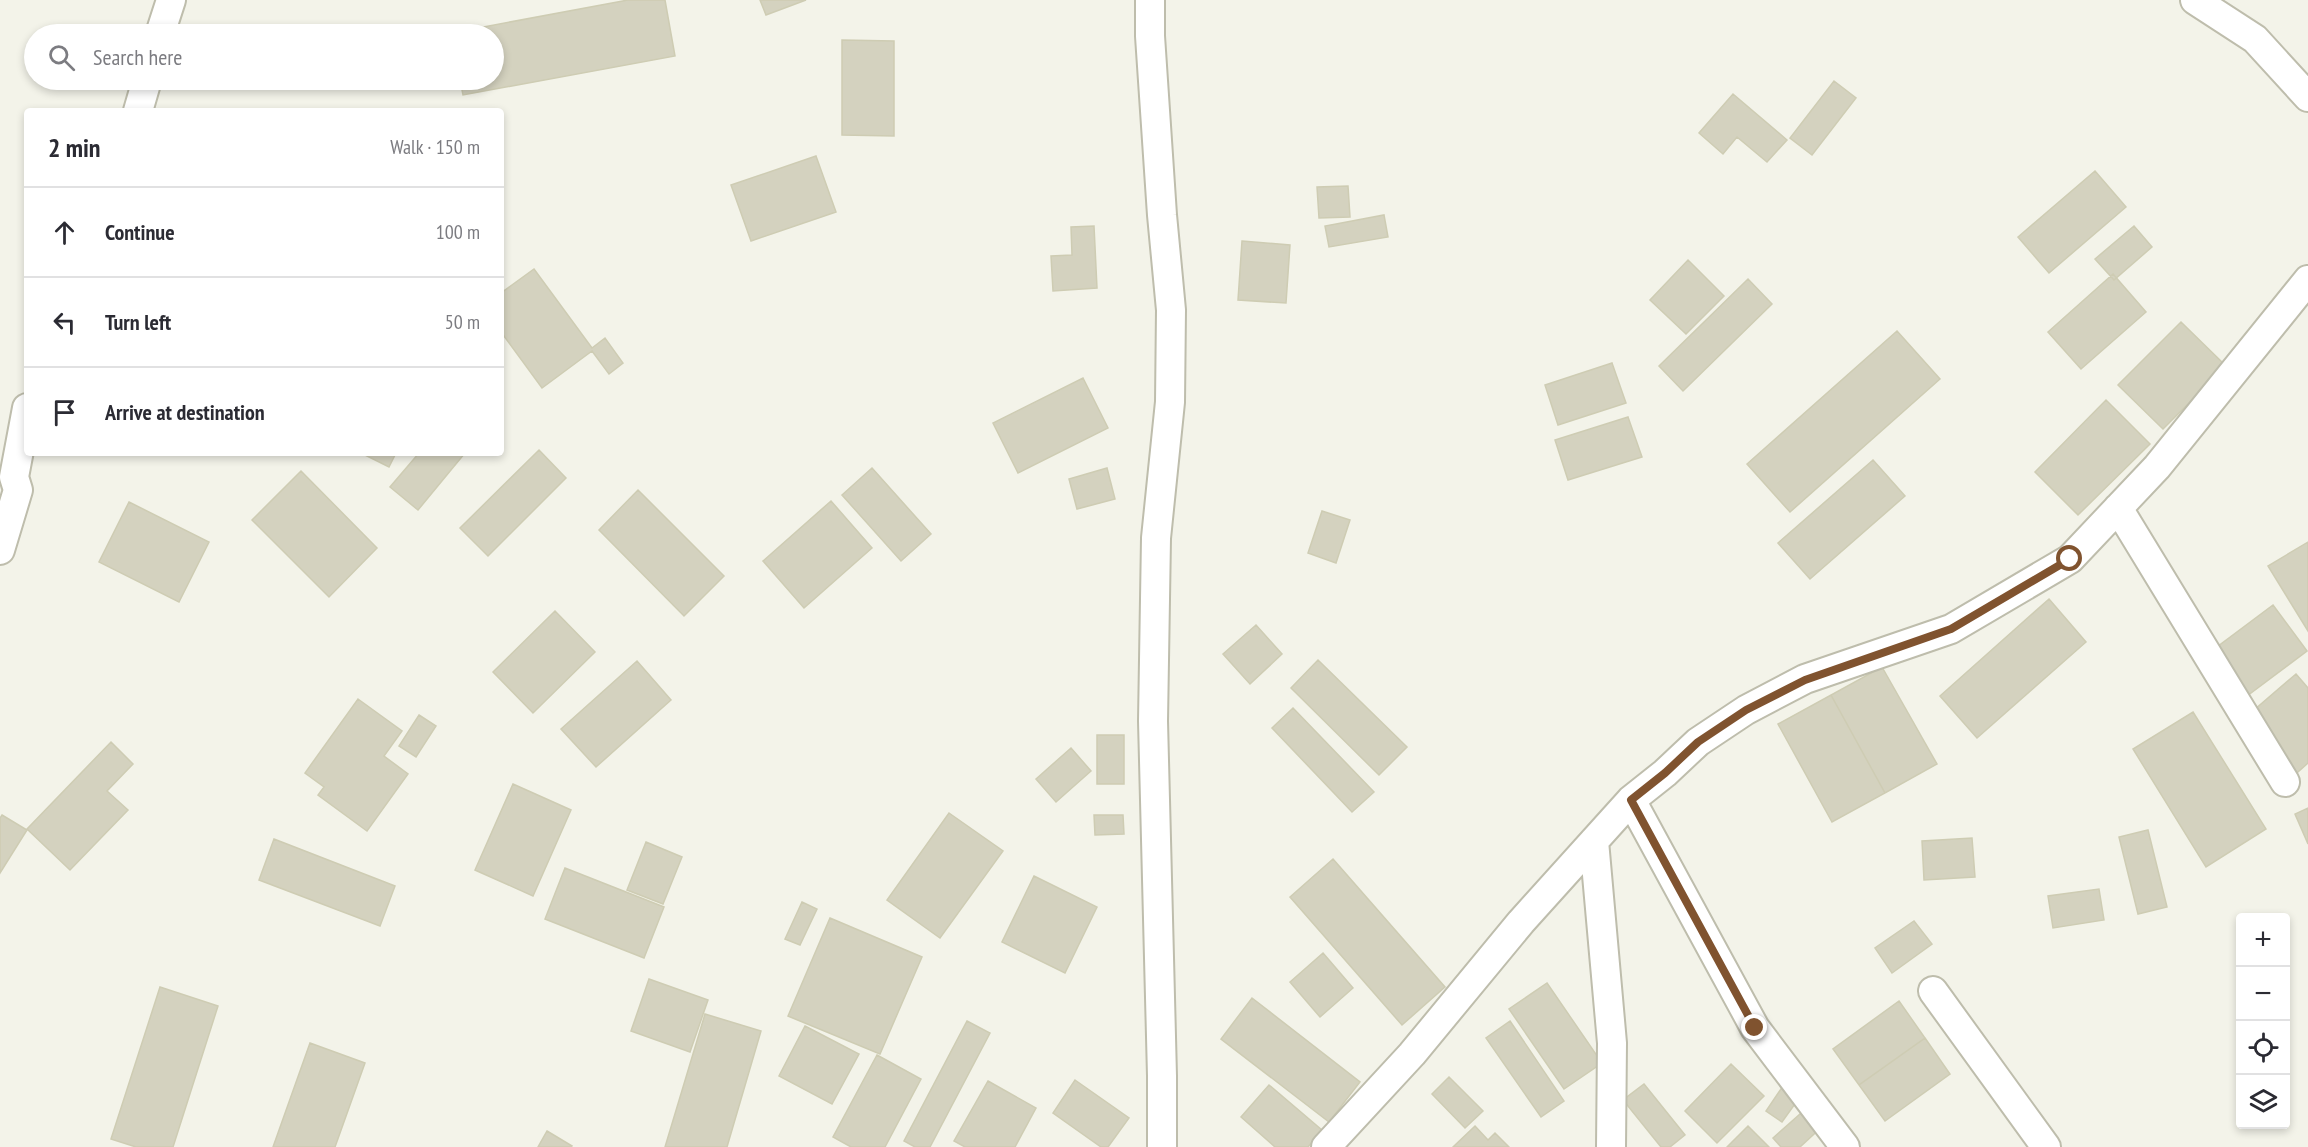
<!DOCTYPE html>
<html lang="en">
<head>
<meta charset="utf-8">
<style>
	body { margin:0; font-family:"PT Sans Narrow",sans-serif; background:#f2f2f3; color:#2b2b33 }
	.controls { position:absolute; right:18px; bottom:18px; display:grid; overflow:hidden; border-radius:6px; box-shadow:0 3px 9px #0003 }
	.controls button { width:54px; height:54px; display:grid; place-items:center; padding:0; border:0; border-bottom:2px solid #e1e1e2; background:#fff; color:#2b2b33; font:30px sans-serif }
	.stop { position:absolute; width:18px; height:18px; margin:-14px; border:4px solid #80532f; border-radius:50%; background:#fff }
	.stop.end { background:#80532f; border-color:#fff; box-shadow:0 2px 6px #0008 }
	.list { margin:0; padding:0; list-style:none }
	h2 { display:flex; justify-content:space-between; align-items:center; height:78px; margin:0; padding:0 24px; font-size:26px }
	h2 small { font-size:20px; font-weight:400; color:#7c7c81 }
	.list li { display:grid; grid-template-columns:39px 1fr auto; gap:18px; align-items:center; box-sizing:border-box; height:90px; padding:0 24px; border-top:2px solid #e1e1e2 }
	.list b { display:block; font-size:22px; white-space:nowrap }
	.list em { font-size:20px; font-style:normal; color:#7c7c81 }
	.icon { flex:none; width:33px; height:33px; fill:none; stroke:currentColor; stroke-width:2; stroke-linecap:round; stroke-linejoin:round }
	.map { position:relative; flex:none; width:2308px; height:1147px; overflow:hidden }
	.search { position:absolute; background:#fff; box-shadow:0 3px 9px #0003; left:24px; top:24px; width:480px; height:66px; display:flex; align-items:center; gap:15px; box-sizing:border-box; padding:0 21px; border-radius:33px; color:#7c7c81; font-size:22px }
	.panel { position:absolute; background:#fff; box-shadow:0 3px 9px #0003; left:24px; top:108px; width:480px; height:348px; border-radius:6px }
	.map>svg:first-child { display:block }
</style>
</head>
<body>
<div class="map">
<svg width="2308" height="1147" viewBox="0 0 2308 1147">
	<rect width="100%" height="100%" fill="#f3f3e9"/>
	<path fill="#d4d2bf" stroke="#ceccb3" stroke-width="1.5" d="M628,0H665L675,56L463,95L460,80H494V34H451V33Z
		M760,0H806L766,15Z
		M842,40L894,41V136L842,135Z
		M1834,81L1856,98L1812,155L1790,138Z
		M1733,94L1787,140L1767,162L1737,137L1723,154L1699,133Z
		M816,156L836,212L751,241L731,185Z
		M2095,171L2126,207L2049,273L2018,237Z
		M1348,186L1350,217L1319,218L1317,187Z
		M1384,215L1388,237L1329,247L1325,226Z
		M1094,226L1097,288L1053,291L1051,256L1072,255L1071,227Z
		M2134,226L2152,247L2114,280L2095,259Z
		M1242,241L1290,245L1286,303L1238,300Z
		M1688,260L1724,296L1686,334L1650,300Z
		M534,269L592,348L605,338L623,363L609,374L592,351L542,388L501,332V293Z
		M2113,274L2146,312L2081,369L2048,332Z
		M1748,279L1772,304L1683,391L1659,366Z
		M2181,322L2226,366L2163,429L2118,385Z
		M1897,331L1940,379L1790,512L1747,464Z
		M1612,363L1626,403L1558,425L1545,385Z
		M1083,378L1108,428L1018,473L993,423Z
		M2106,400L2150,444L2078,515L2035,472Z
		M1628,417L1642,457L1568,480L1555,440Z
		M539,450L566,478L488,556L460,528Z
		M361,453H396L389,467Z
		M419,453H465L418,510L390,487Z
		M1873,460L1905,496L1810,579L1778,543Z
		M872,468L931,534L901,561L842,495Z
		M1107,468L1115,499L1077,509L1069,479Z
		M301,471L377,548L329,597L252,520Z
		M638,490L724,576L684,616L599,530Z
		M831,501L872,548L804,608L763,561Z
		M129,502L209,542L179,602L99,562Z
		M1322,511L1350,520L1336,563L1308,553Z
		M2308,542V631L2268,566Z
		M2049,599L2086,642L1977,738L1940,696Z
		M2273,605L2307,651L2247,696L2213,650Z
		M555,611L595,652L533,713L493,672Z
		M1256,625L1282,654L1250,684L1223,654Z
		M1318,660L1407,747L1379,775L1291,688Z
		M637,661L671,700L596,767L561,729Z
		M1882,667L1937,764L1885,793L1831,695Z
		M2296,674L2308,688V763L2289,780L2240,722Z
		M1831,695L1885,793L1832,822L1778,724Z
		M358,699L402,731L384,756L408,774L367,831L318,795L324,787L305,773Z
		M1293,708L1374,792L1352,812L1272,728Z
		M2193,712L2266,829L2206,867L2133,749Z
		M419,715L436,726L416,757L399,746Z
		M1097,735H1124V784H1097Z
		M111,742L133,764L107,791L128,810L70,870L27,829Z
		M1071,748L1091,771L1056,802L1036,779Z
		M513,784L571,810L533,896L475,870Z
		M2308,808V844L2295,814Z
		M949,813L1003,851L940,938L887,900Z
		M2,815L27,830L0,873V818Z
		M1094,815H1123L1124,834L1095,835Z
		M2148,830L2167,907L2138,914L2119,837Z
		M1972,838L1975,877L1924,880L1922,841Z
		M274,839L395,886L380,926L259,880Z
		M646,842L682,857L663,904L627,890Z
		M1333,859L1445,987L1402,1025L1290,897Z
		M565,868L664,907L644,958L545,919Z
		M1034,876L1097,907L1065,973L1002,942Z
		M2099,889L2104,920L2053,928L2048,896Z
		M802,902L817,909L800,945L785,939Z
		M830,918L922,957L880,1054L788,1016Z
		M1914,921L1932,944L1892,973L1875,948Z
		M1323,953L1353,988L1320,1017L1290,982Z
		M649,979L708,1000L690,1052L631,1031Z
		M1547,983L1602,1063L1564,1089L1509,1009Z
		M160,987L218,1006L173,1147H136L111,1139Z
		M1252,998L1360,1082L1329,1122L1221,1039Z
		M1899,1001L1925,1038L1859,1085L1833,1049Z
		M705,1014L761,1031L727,1147H665Z
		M967,1021L990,1033L930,1147H915L904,1141Z
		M1510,1021L1564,1101L1541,1117L1486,1038Z
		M805,1026L859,1054L832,1104L779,1076Z
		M1925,1038L1950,1074L1885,1121L1859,1085Z
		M310,1043L365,1063L335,1147H273Z
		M877,1055L921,1079L885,1147H851L833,1137Z
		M1731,1064L1764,1096L1717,1143L1685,1111Z
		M1449,1077L1483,1111L1465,1128L1432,1094Z
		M1075,1080L1129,1118L1108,1147H1101L1053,1113Z
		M988,1081L1036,1108L1015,1147H965L954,1141Z
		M1644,1084L1685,1135L1670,1147H1661L1623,1100Z
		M1269,1085L1322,1130L1308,1147H1275L1241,1117Z
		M1783,1086L1800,1097L1782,1122L1766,1111Z
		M1809,1106L1825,1124L1800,1147H1781L1773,1138Z
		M1475,1126L1488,1140L1495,1133L1509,1147H1453Z
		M1748,1126L1769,1147H1727Z
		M547,1131L572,1146L571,1147H538Z"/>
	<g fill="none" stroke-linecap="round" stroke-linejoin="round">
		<defs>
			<path id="minor" d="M1150,0V36L1162,215L1171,310L1170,402L1156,538L1153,721L1162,1076V1147
				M2195,0L2255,39L2308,97
				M160,34L171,0
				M138,111L147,80
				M2118,508L2285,782
				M0,550L18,490L14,477L27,408
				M1631,800L1755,1028L1845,1147
				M1594,841L1612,1043L1611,1147
				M1933,991L2046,1147
				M1326,1147L1412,1054L1521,922L1631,800L1665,773L1698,742L1746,710L1805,679L1951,629L2070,559L2157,467L2308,280"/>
		</defs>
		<use href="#minor" stroke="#bebdac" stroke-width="32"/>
		<use href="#minor" stroke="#fff" stroke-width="28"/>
	</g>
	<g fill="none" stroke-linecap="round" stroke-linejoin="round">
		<path stroke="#80532f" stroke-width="8" d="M1755,1028L1631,800L1665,773L1698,742L1746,710L1805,680L1951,629L2070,559"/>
	</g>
</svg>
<div class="controls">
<button>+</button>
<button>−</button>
<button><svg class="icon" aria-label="locate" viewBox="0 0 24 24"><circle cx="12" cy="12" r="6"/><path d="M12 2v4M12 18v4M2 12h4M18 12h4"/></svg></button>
<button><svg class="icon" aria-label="layers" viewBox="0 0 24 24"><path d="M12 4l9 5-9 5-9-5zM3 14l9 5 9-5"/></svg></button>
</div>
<div class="stop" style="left:2070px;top:559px"></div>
<div class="stop end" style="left:1755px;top:1028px"></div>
<div class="search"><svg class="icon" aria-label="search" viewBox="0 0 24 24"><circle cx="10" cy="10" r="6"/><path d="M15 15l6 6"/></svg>Search here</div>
<section class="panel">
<h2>2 min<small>Walk · 150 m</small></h2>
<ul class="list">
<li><svg class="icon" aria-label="ahead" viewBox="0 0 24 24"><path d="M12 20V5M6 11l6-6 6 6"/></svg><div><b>Continue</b></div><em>100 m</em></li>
<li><svg class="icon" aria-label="left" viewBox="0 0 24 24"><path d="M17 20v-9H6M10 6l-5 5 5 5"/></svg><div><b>Turn left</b></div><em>50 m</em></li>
<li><svg class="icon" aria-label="arrive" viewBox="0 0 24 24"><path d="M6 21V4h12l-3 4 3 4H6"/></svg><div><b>Arrive at destination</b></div></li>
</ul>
</section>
</div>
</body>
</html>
